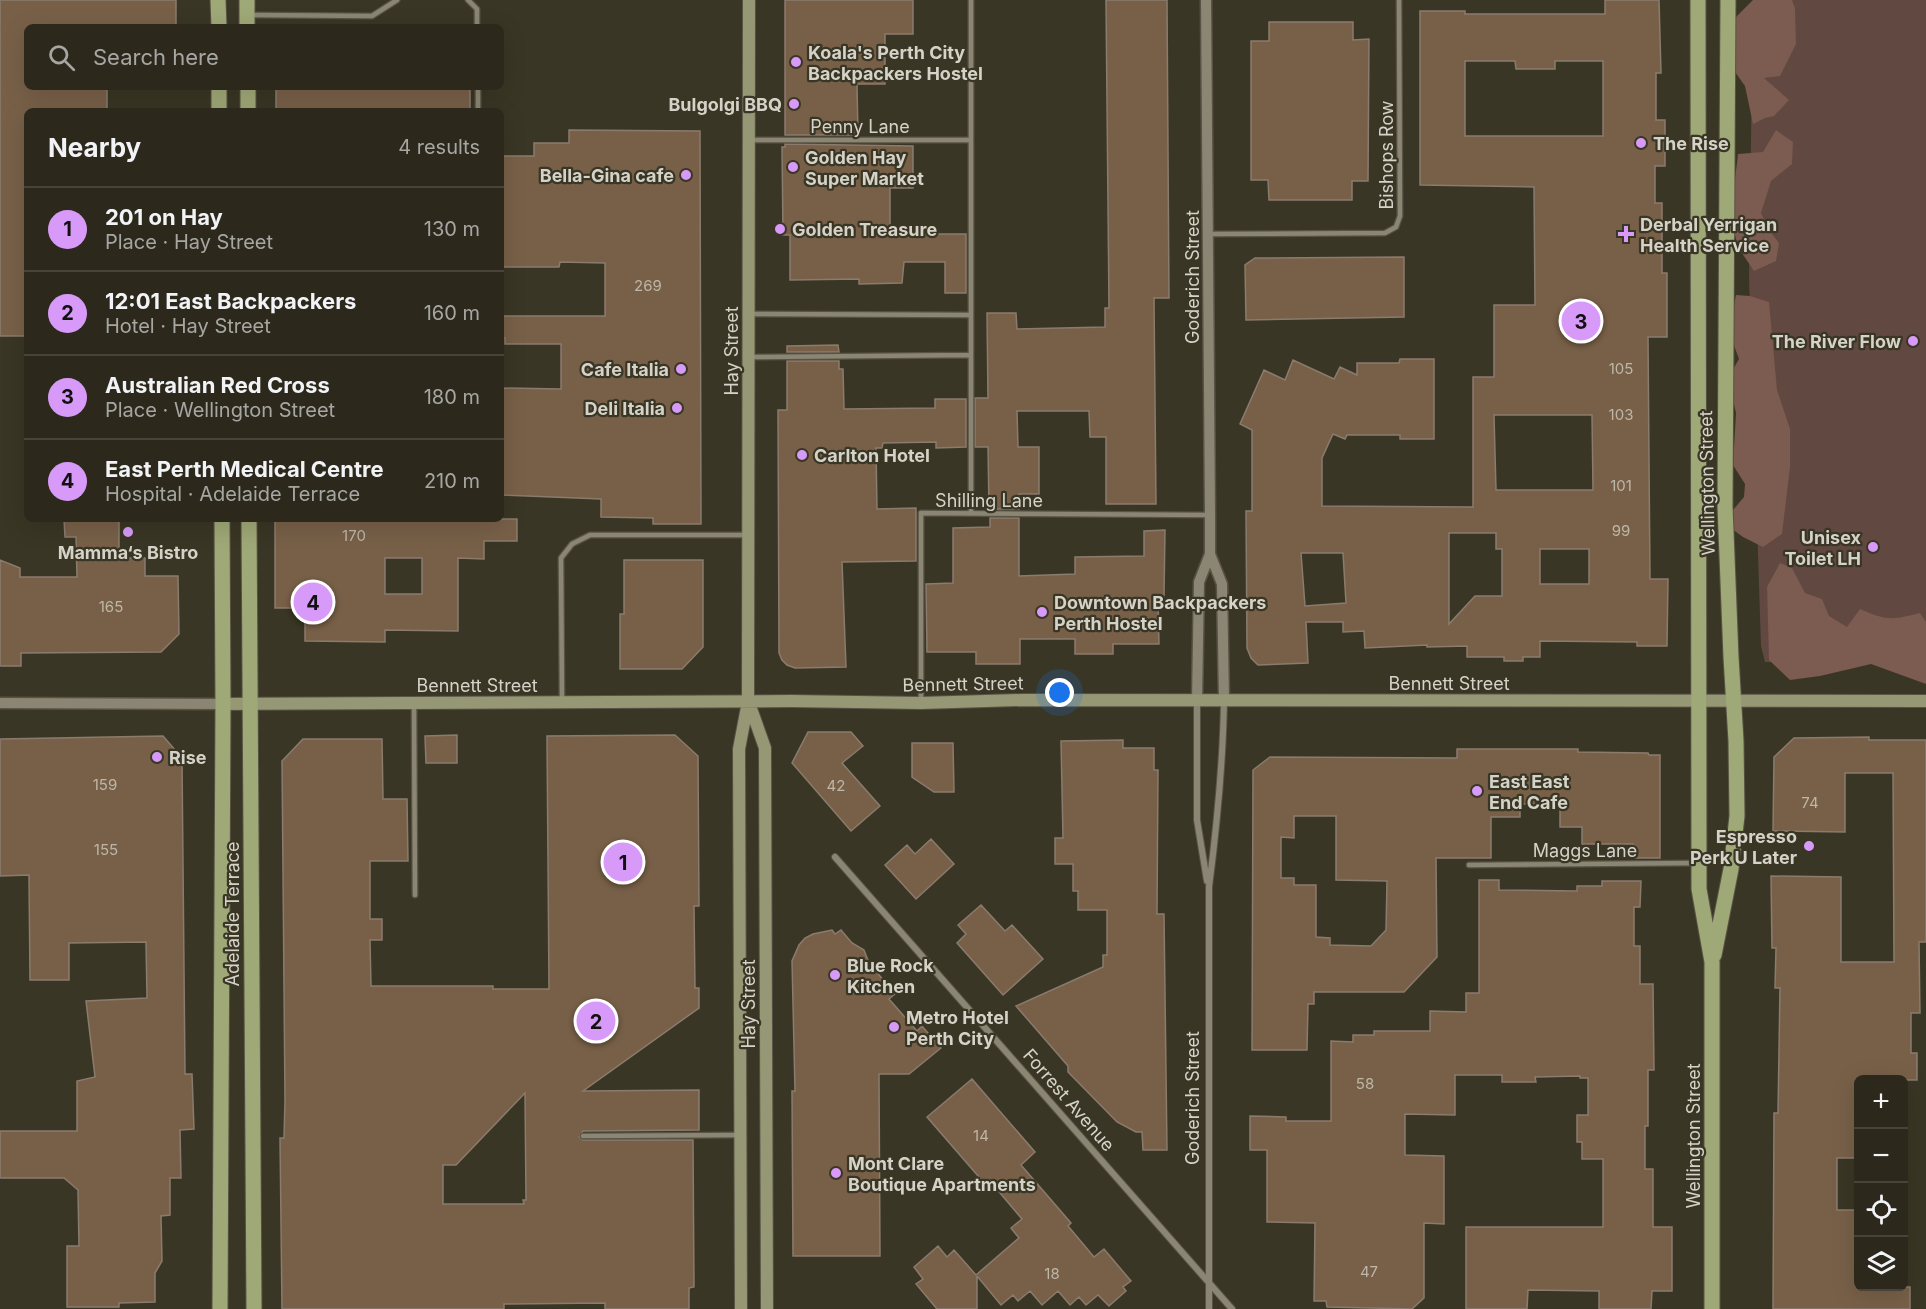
<!DOCTYPE html>
<html lang="en">
<head>
<meta charset="utf-8">
<style>
	body { margin:0; font-family:Inter,sans-serif; background:#383429; color:#f1f3f6 }
	.controls { position:absolute; right:18px; bottom:18px; display:grid; overflow:hidden; border-radius:9px; box-shadow:0 6px 24px #0002 }
	.controls button { width:54px; height:54px; display:grid; place-items:center; padding:0; border:0; border-bottom:2px solid #48443b; background:#2c281c; color:#f1f3f6; font:30px sans-serif }
	.you { position:absolute; left:1060px; top:693px; width:21px; height:21px; margin:-15px; border:4px solid #fff; border-radius:50%; background:#1a73e8; box-shadow:0 0 0 9px #1a73e833 }
	.badge { display:grid; place-items:center; width:39px; height:39px; border-radius:50%; background:#d89af8; color:#111; font-size:20px; font-weight:700 }
	.pin { position:absolute; translate:-50% -50%; border:3px solid #fff; box-shadow:0 2px 6px #0006 }
	.list { margin:0; padding:0; list-style:none }
	h2 { display:flex; justify-content:space-between; align-items:center; height:78px; margin:0; padding:0 24px; font-size:26px }
	h2 small { font-size:20px; font-weight:400; color:#a6a6a3 }
	.list li { display:grid; grid-template-columns:39px 1fr auto; gap:18px; align-items:center; box-sizing:border-box; height:84px; padding:0 24px; border-top:2px solid #48443b }
	.list b { display:block; font-size:22px; white-space:nowrap }
	.list p { margin:0; font-size:20px; white-space:nowrap; color:#a6a6a3 }
	.list em { font-size:20px; font-style:normal; color:#a6a6a3 }
	.icon { flex:none; width:33px; height:33px; fill:none; stroke:currentColor; stroke-width:2; stroke-linecap:round; stroke-linejoin:round }
	.map { position:relative; flex:none; width:1926px; height:1309px; overflow:hidden }
	.search { position:absolute; background:#2c281c; box-shadow:0 6px 24px #0002; left:24px; top:24px; width:480px; height:66px; display:flex; align-items:center; gap:15px; box-sizing:border-box; padding:0 21px; border-radius:9px; color:#a6a6a3; font-size:22px }
	.panel { position:absolute; background:#2c281c; box-shadow:0 6px 24px #0002; left:24px; top:108px; width:480px; height:414px; border-radius:9px }
	.map>svg:first-child { display:block }
</style>
</head>
<body>
<div class="map">
<svg width="1926" height="1309" viewBox="0 0 1926 1309">
	<rect width="100%" height="100%" fill="#3a3625"/>
	<path fill="#614840" d="M1753,0H1926V665L1765,662L1761,646L1749,278Z"/>
	<path fill="#7c5b50" d="M1753,0H1792L1795,8L1796,44L1780,76L1764,78L1789,100L1774,116L1765,118L1753,124L1745,86L1735,72L1734,19Z
		M1776,130L1793,142L1792,164L1771,181L1761,213L1769,230L1779,243L1776,261L1754,271C1749,263 1743,256 1739,247C1727,220 1735,183 1738,154L1763,152Z
		M1736,295L1750,296L1769,302L1777,390L1790,429V467L1782,534L1763,547L1743,537L1728,526L1733,510L1744,497L1745,484L1733,465L1736,413L1728,378L1739,359L1729,332Z
		M1780,563L1792,568L1805,593L1822,599L1829,616L1847,627L1860,609C1888,621 1891,620 1920,613L1926,622V684L1871,664L1820,676L1790,680L1769,660L1767,587Z"/>
	<path fill="#786048" stroke="#8a7b6d" stroke-width="1.5" fill-rule="evenodd" d="M0,0H176V27H27V87H107V111H27V336H0Z
		M785,0H913V34H885V84H857L858,135H785Z
		M1106,0H1167L1169,298H1154L1156,504H1106V437H1090L1089,411H1017L1018,447H1039V494H1019V509H989L988,447H975V398H988L987,313H1016L1017,329L1105,327V308H1109Z
		M1605,0H1659L1661,73H1656V120H1665V166H1655V203H1662V273H1667V337H1648L1650,579H1668L1667,646H1637V642L1540,641V657H1523V661H1504V657H1467V646L1427,647V645L1365,648L1364,631L1343,632V622H1306L1308,663L1258,665L1251,658L1247,648L1246,511H1252V430L1240,424L1264,370L1285,380L1293,360L1334,379L1340,367L1357,375V363H1399L1400,359H1434V439H1400V435H1347L1345,439L1333,434L1322,458V506L1473,507V377H1494V305H1535L1534,187L1420,185V11H1465V14H1605ZM1465,61H1515L1516,69H1555V61H1603V136H1465ZM1494,415H1592L1593,490H1496ZM1449,533H1496V549H1502V596H1475L1449,624ZM1540,549H1589V584H1540ZM1301,553H1343L1346,603L1305,606Z
		M1269,22H1353V40L1369,39L1368,181H1352V200H1269L1268,180H1251V41H1269Z
		M276,87H470V111H276Z
		M569,130L700,131L701,524H653V518L601,517V499L501,495V388L561,389V344H505V338H501V316H605V263L560,262L559,267H501V156H534V143H569Z
		M785,144L913,146V188H890V234H966V293H945V262H904L902,283L859,284V279L790,280V235H783L782,147H785Z
		M1404,257V317L1246,320L1245,265L1255,258Z
		M838,345L839,352H787V346Z
		M787,361H839V369H843L844,409L935,408V399H966V447L936,448V442L883,443L882,448H876L877,509L916,508V561L842,562L846,667L795,668L787,665L782,660L779,653L778,410H787Z
		M990,518H1019V576L1075,574V557L1144,556V531L1165,530L1164,596L1158,597L1159,644H1113V654H1075V639H1020V664H976V652H927L926,584L953,583V528L990,527Z
		M64,519H119V558H145V576H178L179,634L161,652L21,653V666H0V560L20,568V577H77L76,537H65Z
		M275,519H517V541H484V559L458,558V631L385,630V642L305,641V608H275ZM385,558H422V594H385Z
		M624,560H703V647L682,669H620V614H624Z
		M808,732H851L863,746L842,763L880,806L851,831L792,763Z
		M457,735V763H426L425,736Z
		M675,735L698,756L699,906H694L695,988H699V1008L583,1091L699,1090V1130L583,1131L579,1137L583,1140H693L694,1287L689,1288V1309H605V1303L504,1304V1309H282L280,1138H284L285,1100L282,761L303,739H382L383,799H407L408,861H370V919H382V940H370L371,986H493V989H549L547,736ZM525,1093L526,1200H523L524,1204H443V1165H456Z
		M163,736L182,758L185,1074H192L194,1129L180,1130L181,1178H170V1215L161,1216L162,1261L155,1273V1302L119,1303V1307H67V1246H79L78,1190L64,1178H0V1131H77V1081L95,1077L86,1001L147,998L146,942L69,943V980H30L29,875L0,876V739Z
		M1869,737V740H1926V942H1919L1920,1013H1911V1053H1917V1080H1858V1158H1837V1210H1858V1287H1910V1309H1773L1774,1113H1778L1780,988H1775L1776,948H1772L1771,876L1841,877V962H1894L1893,773H1845V832L1773,831L1774,757L1794,738Z
		M1123,740V748H1154V770H1158L1157,914H1164L1167,1150H1143L1142,1132H1136L1117,1122L1068,1072V1066L1016,1006L1103,967V955H1107V910H1078V891H1073V864H1055V838H1063L1061,741Z
		M912,743H953L954,792H934L912,777Z
		M1457,749H1578V752L1648,753L1649,755H1660V858H1633V844H1582V827H1560V804H1520V817H1491V858H1436L1437,957L1404,992H1314V1004H1308L1307,1050H1252L1253,770L1270,757L1457,758ZM1294,816H1336V880L1387,881L1386,930L1371,946L1330,945V938L1316,937V885H1294V878H1281V837L1294,838Z
		M931,839L954,864L916,899L885,865L907,845L915,854Z
		M1479,880H1499V890L1577,891V886H1602V881H1641L1640,907H1634V946H1640V984H1653L1654,1070H1648V1126H1645V1169H1653V1227H1672V1291H1652L1651,1309H1599V1291L1528,1290L1527,1309H1466V1227H1603V1159H1582V1142H1577V1115H1588V1078H1580V1076L1535,1077L1536,1082H1502V1075H1455V1115L1405,1114V1155L1444,1156V1224L1424,1223V1298L1412,1309L1327,1307L1326,1301H1314L1315,1223L1267,1222V1150H1250V1116L1286,1117V1121H1331V1041L1353,1042V1035H1374V1031H1430V1011L1466,1012V993H1479Z
		M981,905L1005,931L1012,925L1043,959L1003,995L957,943L966,934L958,925Z
		M832,930L835,934L841,930L852,943L864,950L869,963L895,994L889,999L917,1031L922,1026L941,1048L909,1074H879L880,1256H793L792,1091H795L792,961L799,945L805,938L813,934Z
		M972,1079L1035,1152L1021,1165L1071,1223L1068,1226L1094,1257L1104,1249L1131,1281L1123,1287L1126,1291L1109,1306L1098,1295L1086,1305L1079,1297L1070,1305L1058,1291L1042,1305L1030,1291L1018,1301L1013,1295L1001,1305L977,1276V1309H937L916,1284L923,1279L914,1267L938,1246L947,1257L954,1250L976,1275L1019,1238L1011,1228L1022,1219L995,1187L991,1191L927,1117Z"/>
	<g fill="none" stroke-linecap="round" stroke-linejoin="round">
		<defs>
			<path id="service" d="M468,0L477,9V27
				M971,0V513
				M250,15L372,16L397,0
				M478,87V111
				M751,140H971
				M1208,234L1385,233L1396,227L1400,216L1399,0
				M749,314L971,315
				M751,357L971,355
				M562,701L561,558L572,544L590,535H746
				M921,701V513L1210,515
				M414,706L415,895
				M1469,865L1697,863
				M583,1136L740,1135"/>
			<path id="minor" d="M1197,701V820L1207,881
				M835,857L1232,1309
				M1209,1309V887C1217,825 1223,763 1224,700"/>
			<path id="tertiary" d="M1210,554L1222,584L1224,700
				M1197,701L1199,582L1210,554V515L1206,0
				M0,703L223,704"/>
			<path id="secondary" d="M749,703L765,748L767,1309
				M223,704L791,701L921,703L1022,700L1926,701
				M741,1309L739,749L748,702L749,0"/>
			<path id="primary" d="M218,0L219,27
				M247,0V27
				M1698,0L1699,889L1712,962V1309
				M219,87V111
				M248,87V111
				M249,519L254,1309
				M1714,955L1731,869L1737,816L1736,741L1731,657L1725,506L1728,0
				M220,1309L223,704L222,519"/>
		</defs>
		<use href="#service" stroke="#585345" stroke-width="7"/>
		<use href="#minor" stroke="#585345" stroke-width="8"/>
		<use href="#tertiary" stroke="#585345" stroke-width="13"/>
		<use href="#secondary" stroke="#585345" stroke-width="14"/>
		<use href="#primary" stroke="#585345" stroke-width="17"/>
		<use href="#service" stroke="#8b8573" stroke-width="4.5"/>
		<use href="#minor" stroke="#8b8573" stroke-width="6"/>
		<use href="#tertiary" stroke="#8b8573" stroke-width="10"/>
		<use href="#secondary" stroke="#959775" stroke-width="12"/>
		<use href="#primary" stroke="#9fa877" stroke-width="15"/>
	</g>
	<g fill="#d89af8" stroke="#3a3625" stroke-width="2">
		<circle cx="796" cy="62" r="6"/>
		<circle cx="794" cy="104" r="6"/>
		<circle cx="1641" cy="143" r="6"/>
		<circle cx="793" cy="167" r="6"/>
		<circle cx="686" cy="175" r="6"/>
		<circle cx="780" cy="229" r="6"/>
		<path d="M1623 225h6v6h6v6h-6v6h-6v-6h-6v-6h6z"/>
		<circle cx="1913" cy="341" r="6"/>
		<circle cx="681" cy="369" r="6"/>
		<circle cx="677" cy="408" r="6"/>
		<circle cx="802" cy="455" r="6"/>
		<circle cx="128" cy="532" r="6"/>
		<circle cx="1873" cy="547" r="6"/>
		<circle cx="1042" cy="612" r="6"/>
		<circle cx="157" cy="757" r="6"/>
		<circle cx="1477" cy="791" r="6"/>
		<circle cx="1809" cy="846" r="6"/>
		<circle cx="835" cy="975" r="6"/>
		<circle cx="894" cy="1027" r="6"/>
		<circle cx="836" cy="1173" r="6"/>
	</g>
	<g text-anchor="middle" dominant-baseline="central" stroke-width="4.5" stroke-linejoin="round" paint-order="stroke">
		<g font-size="15" fill="#beb6a8">
			<text x="648" y="285">269</text>
			<text x="1621" y="368">105</text>
			<text x="1621" y="414">103</text>
			<text x="1621" y="485">101</text>
			<text x="1621" y="530">99</text>
			<text x="354" y="535">170</text>
			<text x="111" y="606">165</text>
			<text x="105" y="784">159</text>
			<text x="836" y="785">42</text>
			<text x="1810" y="802">74</text>
			<text x="106" y="849">155</text>
			<text x="1365" y="1083">58</text>
			<text x="981" y="1135">14</text>
			<text x="1369" y="1271">47</text>
			<text x="1052" y="1273">18</text>
		</g>
		<g font-size="18" font-weight="bold" fill="#d5d2c8" stroke="#3a3625" text-anchor="start">
			<text x="808" y="52">Koala's Perth City<tspan x="808" dy="21">Backpackers Hostel</tspan></text>
			<text x="782" y="104" text-anchor="end">Bulgolgi BBQ</text>
			<text x="1653" y="143">The Rise</text>
			<text x="805" y="157">Golden Hay<tspan x="805" dy="21">Super Market</tspan></text>
			<text x="674" y="175" text-anchor="end">Bella-Gina cafe</text>
			<text x="1640" y="224">Derbal Yerrigan<tspan x="1640" dy="21">Health Service</tspan></text>
			<text x="792" y="229">Golden Treasure</text>
			<text x="1901" y="341" text-anchor="end">The River Flow</text>
			<text x="669" y="369" text-anchor="end">Cafe Italia</text>
			<text x="665" y="408" text-anchor="end">Deli Italia</text>
			<text x="814" y="455">Carlton Hotel</text>
			<text x="1861" y="537" text-anchor="end">Unisex<tspan x="1861" dy="21">Toilet LH</tspan></text>
			<text x="128" y="552" text-anchor="middle">Mamma‘s Bistro</text>
			<text x="1054" y="602">Downtown Backpackers<tspan x="1054" dy="21">Perth Hostel</tspan></text>
			<text x="169" y="757">Rise</text>
			<text x="1489" y="781">East East<tspan x="1489" dy="21">End Cafe</tspan></text>
			<text x="1797" y="836" text-anchor="end">Espresso<tspan x="1797" dy="21">Perk U Later</tspan></text>
			<text x="847" y="965">Blue Rock<tspan x="847" dy="21">Kitchen</tspan></text>
			<text x="906" y="1017">Metro Hotel<tspan x="906" dy="21">Perth City</tspan></text>
			<text x="848" y="1163">Mont Clare<tspan x="848" dy="21">Boutique Apartments</tspan></text>
		</g>
		<g font-size="18" fill="#d5d2c8" stroke="#3a3625">
			<text x="860" y="126">Penny Lane</text>
			<text transform="translate(1386 155) rotate(-90)">Bishops Row</text>
			<text transform="translate(1192 277) rotate(-90)">Goderich Street</text>
			<text transform="translate(731 351) rotate(-90)">Hay Street</text>
			<text transform="translate(1707 483) rotate(-91)">Wellington Street</text>
			<text x="989" y="500">Shilling Lane</text>
			<text x="1449" y="683">Bennett Street</text>
			<text transform="translate(963 684) rotate(-1)">Bennett Street</text>
			<text x="477" y="685">Bennett Street</text>
			<text x="1585" y="850">Maggs Lane</text>
			<text transform="translate(232 914) rotate(-90)">Adelaide Terrace</text>
			<text transform="translate(748 1004) rotate(-90)">Hay Street</text>
			<text transform="translate(1192 1098) rotate(-90)">Goderich Street</text>
			<text transform="translate(1069 1100) rotate(49)">Forrest Avenue</text>
			<text transform="translate(1693 1136) rotate(-90)">Wellington Street</text>
		</g>
	</g>
</svg>
<div class="controls">
<button>+</button>
<button>−</button>
<button><svg class="icon" aria-label="locate" viewBox="0 0 24 24"><circle cx="12" cy="12" r="6"/><path d="M12 2v4M12 18v4M2 12h4M18 12h4"/></svg></button>
<button><svg class="icon" aria-label="layers" viewBox="0 0 24 24"><path d="M12 4l9 5-9 5-9-5zM3 14l9 5 9-5"/></svg></button>
</div>
<div class="you"></div>
<div class="pin badge" style="left:623px;top:862px">1</div>
<div class="pin badge" style="left:596px;top:1021px">2</div>
<div class="pin badge" style="left:1581px;top:321px">3</div>
<div class="pin badge" style="left:313px;top:602px">4</div>
<div class="search"><svg class="icon" aria-label="search" viewBox="0 0 24 24"><circle cx="10" cy="10" r="6"/><path d="M15 15l6 6"/></svg>Search here</div>
<section class="panel">
<h2>Nearby<small>4 results</small></h2>
<ul class="list">
<li><span class="badge">1</span><div><b>201 on Hay</b><p>Place · Hay Street</p></div><em>130 m</em></li>
<li><span class="badge">2</span><div><b>12:01 East Backpackers</b><p>Hotel · Hay Street</p></div><em>160 m</em></li>
<li><span class="badge">3</span><div><b>Australian Red Cross</b><p>Place · Wellington Street</p></div><em>180 m</em></li>
<li><span class="badge">4</span><div><b>East Perth Medical Centre</b><p>Hospital · Adelaide Terrace</p></div><em>210 m</em></li>
</ul>
</section>
</div>
</body>
</html>
